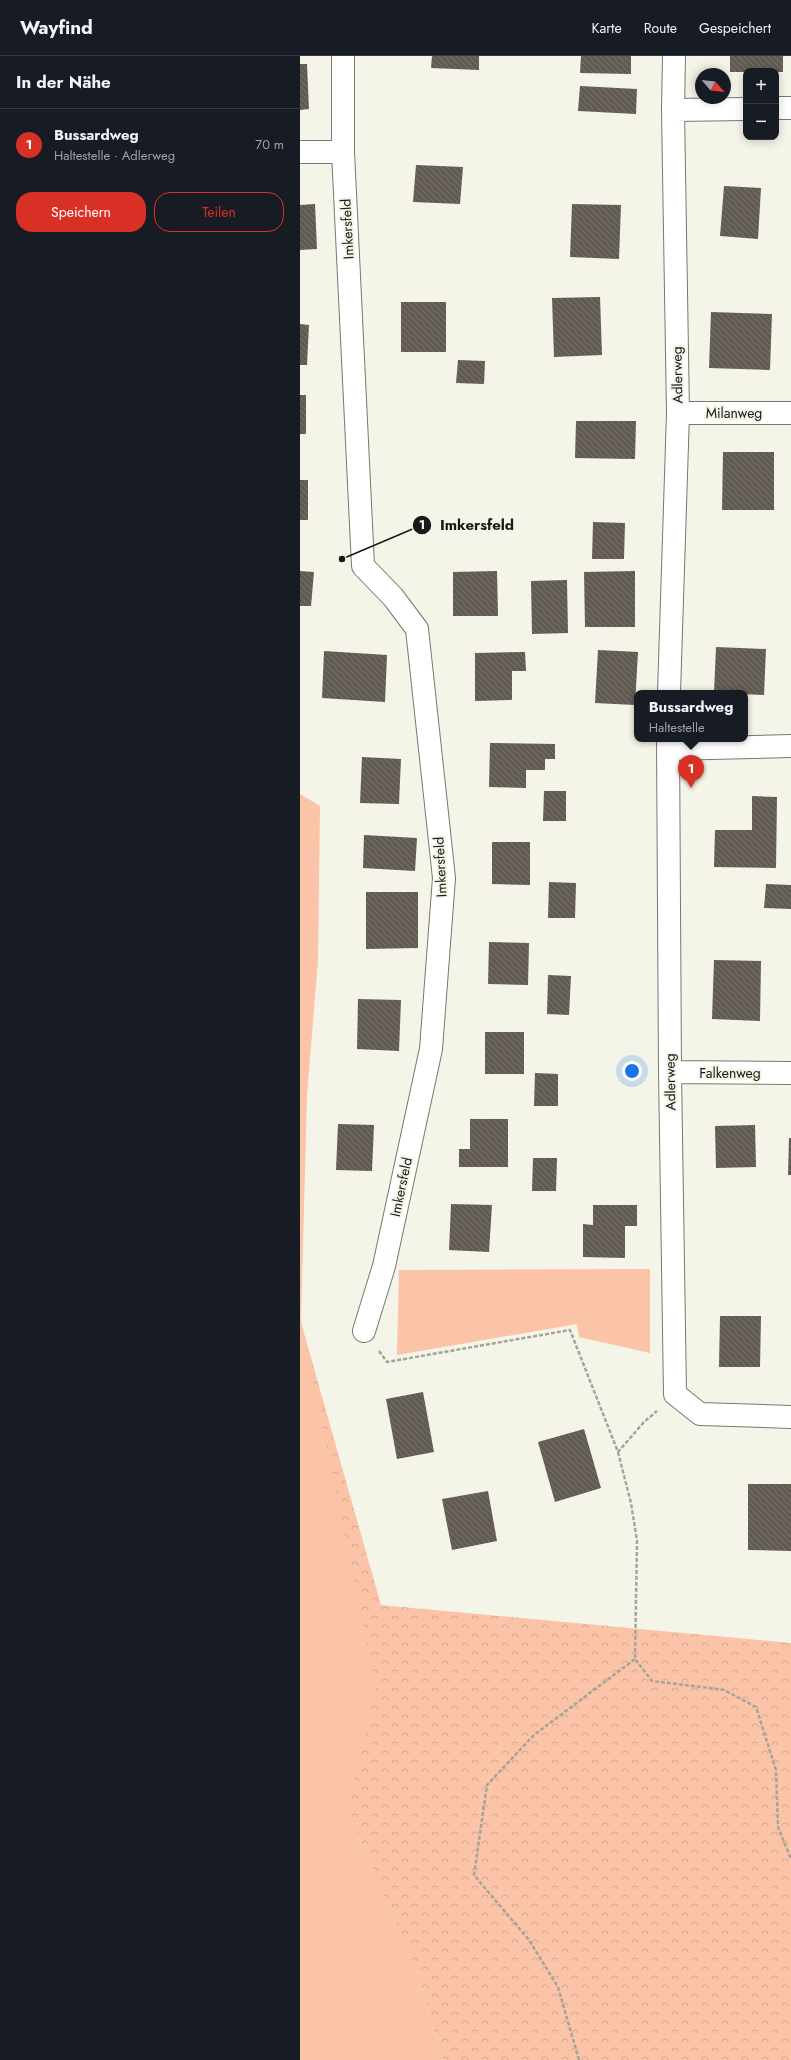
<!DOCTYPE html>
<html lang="de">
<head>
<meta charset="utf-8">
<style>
	body { margin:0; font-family:Jost,sans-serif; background:#242831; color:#f1f3f6 }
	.controls { position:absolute; right:12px; top:12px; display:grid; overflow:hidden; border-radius:8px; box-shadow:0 2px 10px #0003 }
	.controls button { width:36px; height:36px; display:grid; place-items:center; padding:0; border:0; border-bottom:1px solid #363941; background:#171b24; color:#f1f3f6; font:20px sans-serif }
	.compass { position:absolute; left:395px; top:12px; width:36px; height:36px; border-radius:50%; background:#171b24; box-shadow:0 2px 10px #0003; rotate:118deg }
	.you { position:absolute; left:332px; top:1015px; width:14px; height:14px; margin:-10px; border:3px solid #fff; border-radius:50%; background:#1a73e8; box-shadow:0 0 0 6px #1a73e833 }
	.badge { display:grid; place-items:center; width:26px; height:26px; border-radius:50%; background:#d93025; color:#fff; font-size:13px; font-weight:700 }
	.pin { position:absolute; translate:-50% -33px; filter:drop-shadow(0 1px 2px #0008) }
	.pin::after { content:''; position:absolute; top:21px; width:14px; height:12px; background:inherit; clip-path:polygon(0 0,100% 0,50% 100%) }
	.popup { position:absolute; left:334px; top:634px; width:114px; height:52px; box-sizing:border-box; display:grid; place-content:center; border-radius:8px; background:#171b24; filter:drop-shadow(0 1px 3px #0005); font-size:13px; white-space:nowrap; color:#9ea1a6 }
	.popup b { font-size:15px; color:#f1f3f6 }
	.popup::after { content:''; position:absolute; left:50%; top:100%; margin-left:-8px; border:8px solid transparent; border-top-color:#171b24 }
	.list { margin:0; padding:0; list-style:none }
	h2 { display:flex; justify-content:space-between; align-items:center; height:52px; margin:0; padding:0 16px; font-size:17px }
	h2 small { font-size:13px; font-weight:400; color:#9ea1a6 }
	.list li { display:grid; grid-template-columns:26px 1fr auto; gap:12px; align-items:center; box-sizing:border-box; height:72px; padding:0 16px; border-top:1px solid #363941 }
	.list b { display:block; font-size:15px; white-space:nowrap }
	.list p { margin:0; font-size:13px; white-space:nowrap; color:#9ea1a6 }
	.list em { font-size:13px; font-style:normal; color:#9ea1a6 }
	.actions { display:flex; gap:8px; padding:12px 16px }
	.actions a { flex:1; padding:9px 0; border:1px solid #d93025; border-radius:16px; text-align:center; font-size:14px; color:#d93025 }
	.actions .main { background:#d93025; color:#fff }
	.map { position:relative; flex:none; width:491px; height:2004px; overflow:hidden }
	header { display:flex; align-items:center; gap:24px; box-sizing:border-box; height:56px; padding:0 20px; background:#171b24; border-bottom:1px solid #363941 }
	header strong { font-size:19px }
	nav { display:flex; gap:22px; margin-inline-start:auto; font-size:14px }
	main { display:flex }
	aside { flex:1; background:#171b24 }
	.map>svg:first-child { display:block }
</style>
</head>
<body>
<header>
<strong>Wayfind</strong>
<nav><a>Karte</a><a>Route</a><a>Gespeichert</a></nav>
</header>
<main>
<aside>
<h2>In der Nähe<small></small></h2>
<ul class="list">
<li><span class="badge">1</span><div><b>Bussardweg</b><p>Haltestelle · Adlerweg</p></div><em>70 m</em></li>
</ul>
<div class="actions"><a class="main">Speichern</a><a>Teilen</a></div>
</aside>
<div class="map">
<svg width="491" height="2004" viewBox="0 0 491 2004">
	<defs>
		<pattern id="forest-crowns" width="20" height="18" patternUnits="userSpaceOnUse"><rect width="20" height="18" fill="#fbc3a7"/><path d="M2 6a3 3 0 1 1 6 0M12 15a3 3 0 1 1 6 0" fill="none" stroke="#d7a78f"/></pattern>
		<pattern id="building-back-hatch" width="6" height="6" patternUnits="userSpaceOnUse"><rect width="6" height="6" fill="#615b52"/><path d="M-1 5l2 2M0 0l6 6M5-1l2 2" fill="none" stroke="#77736c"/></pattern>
	</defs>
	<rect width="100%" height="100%" fill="#f4f4e8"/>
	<path fill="url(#forest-crowns)" d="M0,1263L81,1549L491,1587V2004H143L114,1908L47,1755Z"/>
	<path fill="#fbc3a7" d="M0,738L20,750L18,904L7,1039L1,1264L76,1632L47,1755L114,1908L143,2004H0Z
		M350,1213V1297L279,1281L277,1268L97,1299L99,1214Z"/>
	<path fill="url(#building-back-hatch)" d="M132,0H179V14L131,12Z
		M281,0H331V18L280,17Z
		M430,0H483V16H430Z
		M0,8H7L9,53L0,54Z
		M280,30L337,33L336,58L278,55Z
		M116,109L163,111L160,148L113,146Z
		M424,130L461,132L458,183L420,180Z
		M15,148L17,193L0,194V149Z
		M272,148L321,149L319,203L270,201Z
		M300,241L302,299L254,301L252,242Z
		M101,246H146V296H101Z
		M411,256L472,258L470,314L409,312Z
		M0,268L9,269L7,309H0Z
		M158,304L185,305L184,328L156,327Z
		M0,339H6V378H0Z
		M276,365H336L335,403L275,402Z
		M423,396H474V454H422Z
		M0,424H8V464H0Z
		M293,466L325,467L324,503H292Z
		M0,515L14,516L11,550H0Z
		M197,515L198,560H153V516Z
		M335,515V571H285L284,516Z
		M267,524L268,577L232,578L231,525Z
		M416,591L466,593L464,639L414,637Z
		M298,594L338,596L335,649L295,647Z
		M24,595L87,599L85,646L22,642Z
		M225,596L226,615H212V644L175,645V597Z
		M190,687L255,688V703H245V714H226V732L189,731Z
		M62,701L101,703L99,748L60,747Z
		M244,735H266V765H243Z
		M452,740L477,741L476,812L414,811L415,774H452Z
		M64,779L117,782L115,815L63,812Z
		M192,786H230V829L192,828Z
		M249,826L276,827L275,862H248Z
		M466,828L491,829V853L464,852Z
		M66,836H118V892L66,893Z
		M189,886L229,887L228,929L188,928Z
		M414,904L461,905L460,965L412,963Z
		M248,919L271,920L269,959L247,958Z
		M58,943L101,944L99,995L57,993Z
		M185,976H224V1018H185Z
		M235,1017L258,1018V1050H234Z
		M170,1063H208V1111H159V1093H170Z
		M38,1068L74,1069L72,1115L36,1114Z
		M455,1069L456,1111L416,1112L415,1070Z
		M489,1082H491V1119H488Z
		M233,1102H257L256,1135H232Z
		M151,1148L192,1149L189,1196L149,1194Z
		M293,1149H337V1170H325V1202L283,1201V1168L293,1169Z
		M420,1260H461L460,1311H419Z
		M123,1336L134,1396L97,1403L86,1343Z
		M284,1373L301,1432L255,1446L238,1386Z
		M448,1428H491V1495L448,1494Z
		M188,1435L197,1485L152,1494L142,1443Z"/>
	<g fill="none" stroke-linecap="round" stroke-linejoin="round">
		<defs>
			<path id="street" d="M43,0V96L63,510L93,541L117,573L144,822L131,993L84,1210L64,1275
				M476,52H491
				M373,54L446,53
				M0,96H43
				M378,357H491
				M369,637L378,357L373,54L374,0
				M368,683L370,1016L375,1338L400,1358L491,1361
				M368,693L491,690
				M370,1016L491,1017"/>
		</defs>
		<use href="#street" stroke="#79786e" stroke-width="24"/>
		<path stroke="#a4a49b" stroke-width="2.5" stroke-dasharray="4 2" stroke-linecap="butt" d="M79,1295L87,1306L270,1274L318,1396L344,1366L357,1355
			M318,1396L331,1447L337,1485L335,1603L352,1625L424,1634L456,1651L476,1714L478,1771L491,1803
			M279,2004L258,1931L229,1884L174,1819L187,1729L234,1679L335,1603"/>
		<use href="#street" stroke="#fff" stroke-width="22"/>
	</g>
	<g text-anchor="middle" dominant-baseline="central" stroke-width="4" stroke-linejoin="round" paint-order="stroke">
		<g font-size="14" fill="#191915" stroke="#f4f4e8">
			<text transform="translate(47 173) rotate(-93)">Imkersfeld</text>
			<text transform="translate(377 319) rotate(-91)">Adlerweg</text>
			<text x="434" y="357">Milanweg</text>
			<text transform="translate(140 811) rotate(-93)">Imkersfeld</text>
			<text x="430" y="1017">Falkenweg</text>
			<text transform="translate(370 1026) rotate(-91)">Adlerweg</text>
			<text transform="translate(101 1131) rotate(-78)">Imkersfeld</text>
		</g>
	</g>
	<path fill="none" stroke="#191915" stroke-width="1.5" d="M42 503L122 469"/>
	<g fill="#191915" stroke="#f4f4e8" stroke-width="1.5">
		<circle cx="42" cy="503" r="4"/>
		<circle cx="122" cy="469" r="10"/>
	</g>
	<g font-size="12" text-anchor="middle" font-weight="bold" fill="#fff">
		<text x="122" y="473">1</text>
	</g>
	<g font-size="15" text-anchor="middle" font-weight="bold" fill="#191915" stroke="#f4f4e8" stroke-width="4" stroke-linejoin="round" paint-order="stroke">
		<text x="177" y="474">Imkersfeld</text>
	</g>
</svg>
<div class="controls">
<button>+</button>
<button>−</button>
</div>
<svg class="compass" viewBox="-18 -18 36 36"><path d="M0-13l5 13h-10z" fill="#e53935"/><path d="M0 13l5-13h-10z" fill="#9ea1a6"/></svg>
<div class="you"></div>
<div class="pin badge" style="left:391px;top:732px">1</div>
<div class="popup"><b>Bussardweg</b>Haltestelle</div>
</div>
</main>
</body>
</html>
